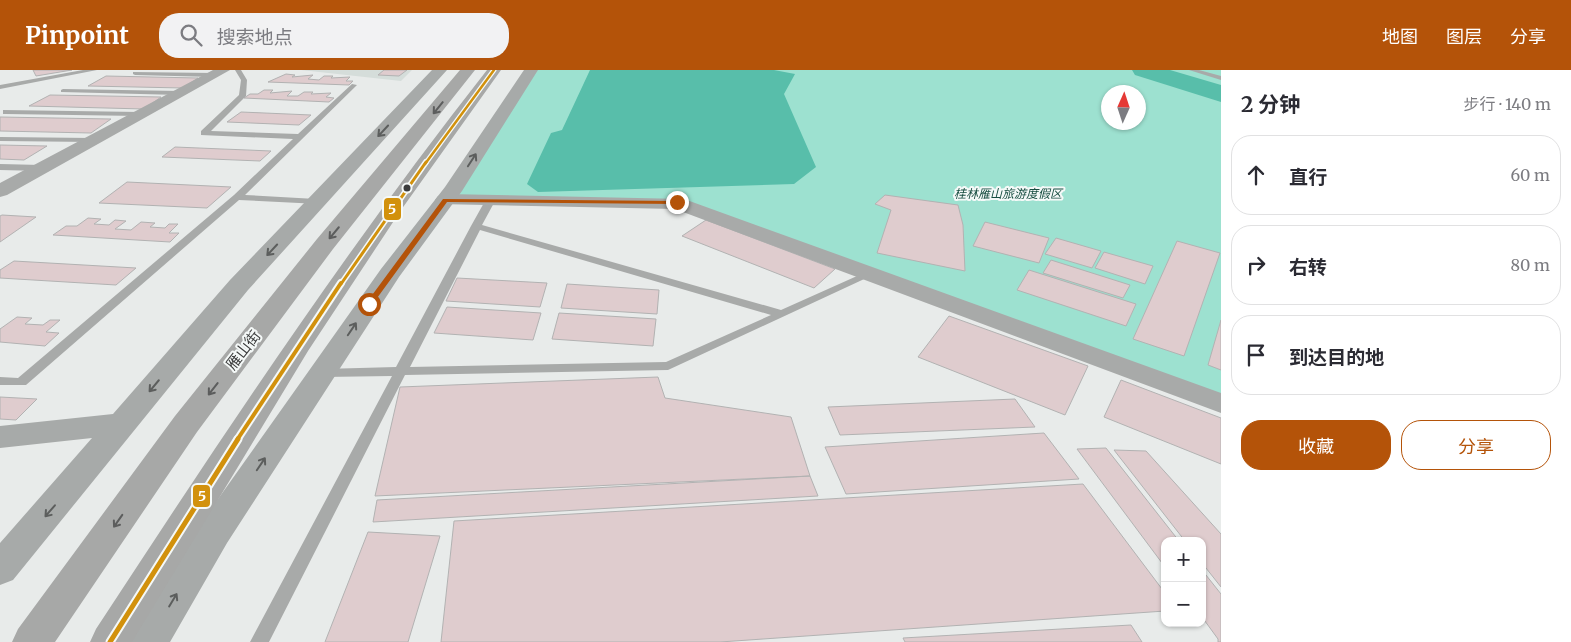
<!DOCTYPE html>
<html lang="zh">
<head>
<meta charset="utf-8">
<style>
	body { margin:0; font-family:Merriweather,"Noto Sans SC",serif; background:#f2f2f3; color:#2b2b33 }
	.controls { position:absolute; right:15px; bottom:15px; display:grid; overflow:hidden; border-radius:10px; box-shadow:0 1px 4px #0004 }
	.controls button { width:45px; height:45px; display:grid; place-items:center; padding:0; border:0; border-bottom:1px solid #e1e1e2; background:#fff; color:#2b2b33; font:25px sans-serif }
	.compass { position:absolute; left:1101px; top:15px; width:45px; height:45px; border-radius:50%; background:#fff; box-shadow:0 1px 4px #0004; rotate:3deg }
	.stop { position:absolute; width:15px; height:15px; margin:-11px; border:4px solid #b45309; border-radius:50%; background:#fff }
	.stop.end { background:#b45309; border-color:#fff; box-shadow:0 1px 5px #0008 }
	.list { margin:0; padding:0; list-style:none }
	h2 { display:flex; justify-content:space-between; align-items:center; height:65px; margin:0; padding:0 20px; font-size:21px }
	h2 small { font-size:16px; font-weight:400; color:#7c7c81 }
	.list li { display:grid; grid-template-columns:32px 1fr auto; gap:15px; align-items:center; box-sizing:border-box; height:80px; margin:0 10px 10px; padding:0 10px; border:1px solid #e1e1e2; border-radius:20px }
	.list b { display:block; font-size:19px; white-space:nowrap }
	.list em { font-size:16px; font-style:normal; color:#7c7c81 }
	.actions { display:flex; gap:10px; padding:15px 20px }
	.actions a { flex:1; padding:11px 0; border:1px solid #b45309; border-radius:20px; text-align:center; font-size:18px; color:#b45309 }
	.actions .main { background:#b45309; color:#fff }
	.icon { flex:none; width:28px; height:28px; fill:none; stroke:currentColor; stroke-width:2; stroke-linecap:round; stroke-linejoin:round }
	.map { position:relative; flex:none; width:1221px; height:572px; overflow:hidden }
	header { display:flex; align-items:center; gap:30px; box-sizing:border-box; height:70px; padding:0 25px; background:#b45309; color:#fff }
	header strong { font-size:24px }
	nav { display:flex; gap:28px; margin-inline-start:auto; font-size:18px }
	.search { width:350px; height:45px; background:#f2f2f3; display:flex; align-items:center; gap:12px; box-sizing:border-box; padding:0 18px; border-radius:20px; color:#7c7c81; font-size:19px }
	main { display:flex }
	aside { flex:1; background:#fff }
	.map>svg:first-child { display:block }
</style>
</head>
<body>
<header>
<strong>Pinpoint</strong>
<div class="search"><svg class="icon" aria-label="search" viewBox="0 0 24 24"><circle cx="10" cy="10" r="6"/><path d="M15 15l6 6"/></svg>搜索地点</div>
<nav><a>地图</a><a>图层</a><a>分享</a></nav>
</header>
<main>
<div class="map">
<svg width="1221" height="572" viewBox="0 0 1221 572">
	<rect width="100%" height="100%" fill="#e8ebea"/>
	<path fill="#d5ddda" d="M301,0H412L401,11Z"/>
	<path fill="#9de1d0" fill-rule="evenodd" d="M531,0H1221V333L677,133L445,130ZM1108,22H1138V52H1108Z"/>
	<path fill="#58beaa" d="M590,0H774L795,4L784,24L816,97L794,114L538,122L527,114L551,63L562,60Z"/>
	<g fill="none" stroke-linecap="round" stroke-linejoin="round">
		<path fill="#58beaa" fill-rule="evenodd" d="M1132,0H1170L1221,15V32L1135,5Z"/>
	</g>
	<path fill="#dfccce" stroke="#b2b2b2" d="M33,0H72L36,6Z
		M384,0H407L399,6L378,5Z
		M286,4L295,5L292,7L313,5L308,9L319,10L324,6H333L331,8L350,7L346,11H353L349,15L268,12Z
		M106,6L198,8L183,18L88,16Z
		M264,20H273L270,23L292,21L287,26H298L304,22H313L311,24L331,23L326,27L334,28L329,32L244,28L250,24H258Z
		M50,25L161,27L144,39L29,36Z
		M241,42L311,45L299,55L227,52Z
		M0,47L111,49L91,63L0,61Z
		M0,75L47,76L24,90L0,89Z
		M175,77L271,81L260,91L162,87Z
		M127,112L231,117L207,138L99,133Z
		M885,125L958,135L963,155L965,201L877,183L891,140L875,134Z
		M2,145L36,147L0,172V146Z
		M88,148L101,149L94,154L109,155L115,150L126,151L115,159L131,160L141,152L155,153L150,157L165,158L169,154H178L169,163H179L170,172L53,165L66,156H77Z
		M706,150L835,199L814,218L682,166Z
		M985,152L1049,168L1039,193L973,176Z
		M1056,168L1101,181L1092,198L1045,184Z
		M1177,171L1220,183L1184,286L1133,269Z
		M1104,182L1153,196L1145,214L1095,198Z
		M1051,190L1130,215L1123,228L1043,203Z
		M14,191L136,198L116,215L0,208V200Z
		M1029,200L1136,234L1126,256L1017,220Z
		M457,208L547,213L540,237L446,231Z
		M567,214L659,220L657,244L561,238Z
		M447,237L541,243L533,270L434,263Z
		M559,243L656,249L653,276L552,269Z
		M949,246L1088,296L1065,345L918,287Z
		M17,247L32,248L25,254L43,255L50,250H60L46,262L59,263L45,276L0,272V259Z
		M1221,250V300L1208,295Z
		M658,307L665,328L791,347L810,406L375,426L400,317Z
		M1121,310L1221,348V394L1104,347Z
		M0,327L37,329L16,350L0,349Z
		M1015,329L1035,357L840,365L828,337Z
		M1044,363L1079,409L846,424L825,377Z
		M1106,378L1179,471H1165V497L1077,379Z
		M1114,380L1146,381L1221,464V517L1202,493V471H1185Z
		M810,406L818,426L373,452L377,430Z
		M1083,414L1165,523V541L720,572H441L454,451Z
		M368,462L440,466L408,572H325Z
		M1202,500L1221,524V572H1218V569L1202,547Z
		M1131,555L1142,572H905L903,568Z"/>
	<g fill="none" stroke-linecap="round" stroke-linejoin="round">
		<path fill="#a8aaa9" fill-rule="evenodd" d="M83,0H97L0,19V15Z
			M235,0H241L247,10L246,26L211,61L298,64L352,14L357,15L245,125L316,129L321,132L319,134L239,130L26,315H0V307L18,308L234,125L293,69L201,65V61L239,25L241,10Z
			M1189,0H1199L1221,6V10Z
			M133,2L214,3L217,5L214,7L135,5L133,4Z
			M63,19L180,21L184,23L180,25L61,22V20Z
			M3,40L140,42L144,44L140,46L6,44H3Z
			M0,67L92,68L96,70L92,72L0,71Z
			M0,94L41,95L45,98L41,101L0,100Z
			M490,128L495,131L482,155L781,240L866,202L870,201L875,204L668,300L405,305L269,572H250L392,306L323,307L317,303L323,299L396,297L471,156L485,131ZM480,160L771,245L666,292L410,297Z"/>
		<path fill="#a8aaa9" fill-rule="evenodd" d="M213,0H230L7,125L0,127V113Z
			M445,124L684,129L1221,323V343L675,139L438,134L435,130L438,126Z"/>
		<path fill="#a7aaa9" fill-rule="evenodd" d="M432,0H447L248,220L13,510L0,515V473L92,368L0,378V356L113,344L230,210Z
			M524,0H538L462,121L399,207L227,473L170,572H128L134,559L201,453L381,199L445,117Z"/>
		<path fill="#a7a8a7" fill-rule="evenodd" d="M460,0H475L333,179L197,362L55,572H12L18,559L175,346L317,169Z
			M487,0H501L401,140L308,281L132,572H90L96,559C221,368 346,179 487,0Z"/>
		<defs>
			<path id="bus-1-far3" d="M425,94L494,0"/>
			<path id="bus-1-far2" d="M341,214L426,92"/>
			<path id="bus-1-far1" d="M237,370L341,213"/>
			<path id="bus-1" d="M110,572L238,369"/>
		</defs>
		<use href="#bus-1-far3" stroke="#f5f9f8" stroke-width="5"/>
		<use href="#bus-1-far2" stroke="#f5f9f8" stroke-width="6"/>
		<use href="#bus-1-far1" stroke="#f5f9f8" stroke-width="8"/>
		<use href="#bus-1" stroke="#f5f9f8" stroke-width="9"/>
		<use href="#bus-1-far3" stroke="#d2910c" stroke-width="2.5"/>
		<use href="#bus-1-far2" stroke="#d2910c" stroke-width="3"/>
		<use href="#bus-1-far1" stroke="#d2910c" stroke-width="4"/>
		<use href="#bus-1" stroke="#d2910c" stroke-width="5"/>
	</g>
	<defs><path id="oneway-shaft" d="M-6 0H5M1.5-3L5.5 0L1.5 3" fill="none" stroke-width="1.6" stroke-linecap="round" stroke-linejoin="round" transform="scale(1.25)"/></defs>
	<g stroke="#5c5d5d">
		<use href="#oneway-shaft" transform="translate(438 38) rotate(129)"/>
		<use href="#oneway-shaft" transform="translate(334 163) rotate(130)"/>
		<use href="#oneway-shaft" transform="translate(213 319) rotate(128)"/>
		<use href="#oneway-shaft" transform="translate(118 451) rotate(125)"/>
	</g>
	<g stroke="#5c5e5d">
		<use href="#oneway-shaft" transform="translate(383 61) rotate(133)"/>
		<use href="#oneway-shaft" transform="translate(472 90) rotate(-57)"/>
		<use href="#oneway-shaft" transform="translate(272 180) rotate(133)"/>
		<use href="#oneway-shaft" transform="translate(352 259) rotate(-56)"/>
		<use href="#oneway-shaft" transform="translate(154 316) rotate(130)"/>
		<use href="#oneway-shaft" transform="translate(261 394) rotate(-56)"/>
		<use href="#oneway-shaft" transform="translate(50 441) rotate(131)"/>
		<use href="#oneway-shaft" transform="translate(173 530) rotate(-59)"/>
	</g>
	<path fill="#b45309" d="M443,129L677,131L680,132L677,134L447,132L372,235H367V232Z"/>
	<circle fill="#3c3d3d" stroke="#f5f9f8" stroke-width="2" cx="407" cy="118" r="4.5"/>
	<g text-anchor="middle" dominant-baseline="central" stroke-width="4" stroke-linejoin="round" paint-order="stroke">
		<g font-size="12" font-style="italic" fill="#174d40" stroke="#f5f9f8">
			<text x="1008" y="123">桂林雁山旅游度假区</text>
		</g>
		<g font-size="15" fill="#3c3d3d" stroke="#f5f9f8">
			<text transform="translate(243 280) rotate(-52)">雁山街</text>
		</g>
	</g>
	<g stroke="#f5f9f8" stroke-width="2">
		<rect x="383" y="127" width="19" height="24" rx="5" fill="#d2910c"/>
		<rect x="192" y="414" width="19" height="24" rx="5" fill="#d2910c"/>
	</g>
	<g font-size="14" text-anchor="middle" font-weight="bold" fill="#fff">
		<text x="392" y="144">5</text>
		<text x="202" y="431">5</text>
	</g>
</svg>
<div class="controls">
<button>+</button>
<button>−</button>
</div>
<svg class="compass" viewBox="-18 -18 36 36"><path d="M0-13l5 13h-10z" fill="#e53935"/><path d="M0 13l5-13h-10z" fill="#7c7c81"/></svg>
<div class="stop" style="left:369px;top:234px"></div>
<div class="stop end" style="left:677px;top:132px"></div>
</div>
<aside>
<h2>2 分钟<small>步行 · 140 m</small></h2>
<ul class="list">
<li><svg class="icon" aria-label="ahead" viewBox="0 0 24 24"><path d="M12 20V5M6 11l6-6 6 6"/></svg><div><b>直行</b></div><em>60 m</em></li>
<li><svg class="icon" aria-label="right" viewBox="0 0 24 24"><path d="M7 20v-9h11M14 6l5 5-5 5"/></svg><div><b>右转</b></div><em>80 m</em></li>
<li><svg class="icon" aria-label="arrive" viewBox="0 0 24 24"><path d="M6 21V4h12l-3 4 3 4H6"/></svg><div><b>到达目的地</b></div></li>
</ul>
<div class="actions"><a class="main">收藏</a><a>分享</a></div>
</aside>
</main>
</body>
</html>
